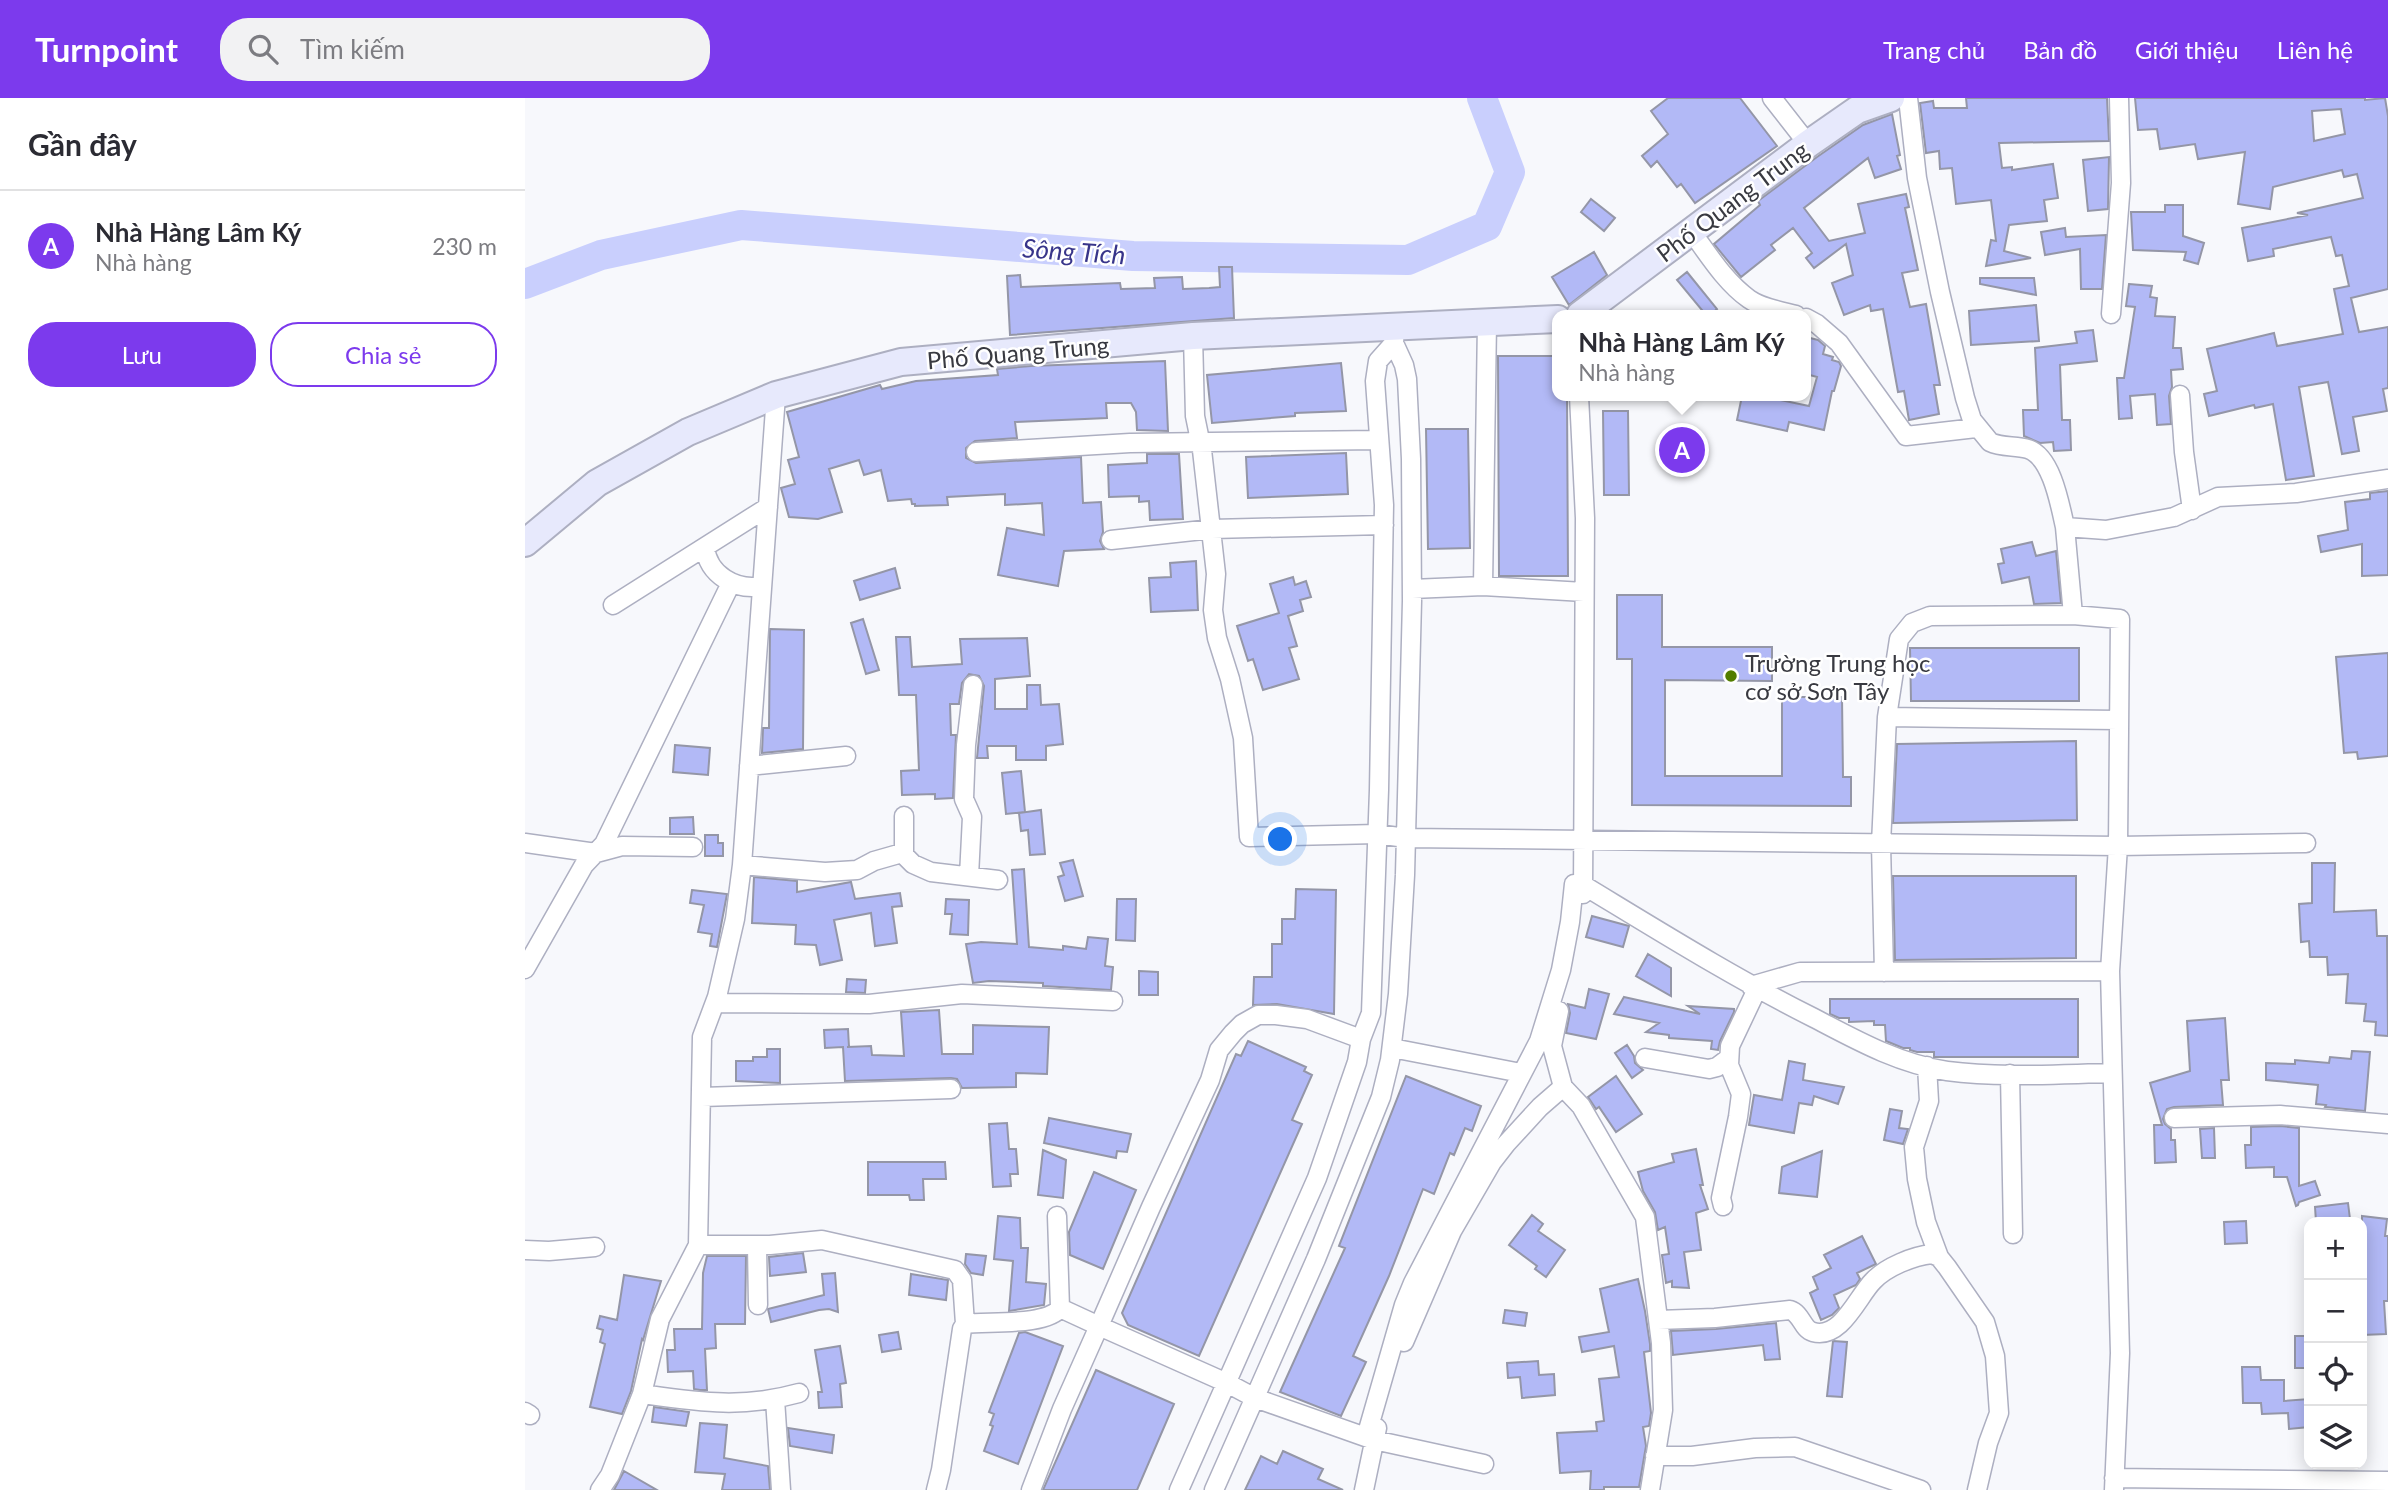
<!DOCTYPE html>
<html lang="vi">
<head>
<meta charset="utf-8">
<style>
	body { margin:0; font-family:Lato,sans-serif; background:#f2f2f3; color:#2b2b33 }
	.controls { position:absolute; right:21px; bottom:21px; display:grid; overflow:hidden; border-radius:14px; box-shadow:0 4px 18px #0003 }
	.controls button { width:63px; height:63px; display:grid; place-items:center; padding:0; border:0; border-bottom:2px solid #e1e1e2; background:#fff; color:#2b2b33; font:35px sans-serif }
	.you { position:absolute; left:756px; top:742px; width:24px; height:24px; margin:-18px; border:5px solid #fff; border-radius:50%; background:#1a73e8; box-shadow:0 0 0 10px #1a73e833 }
	.badge { display:grid; place-items:center; width:46px; height:46px; border-radius:50%; background:#7c3aed; color:#fff; font-size:23px; font-weight:700 }
	.pin { position:absolute; translate:-50% -50%; border:4px solid #fff; box-shadow:0 2px 7px #0006 }
	.popup { position:absolute; left:1027px; top:212px; width:259px; height:91px; box-sizing:border-box; display:grid; place-content:center; border-radius:14px; background:#fff; filter:drop-shadow(0 2px 5px #0005); font-size:23px; white-space:nowrap; color:#7c7c81 }
	.popup b { font-size:26px; color:#2b2b33 }
	.popup::after { content:''; position:absolute; left:50%; top:100%; margin-left:-14px; border:14px solid transparent; border-top-color:#fff }
	.list { margin:0; padding:0; list-style:none }
	h2 { display:flex; justify-content:space-between; align-items:center; height:91px; margin:0; padding:0 28px; font-size:30px }
	h2 small { font-size:23px; font-weight:400; color:#7c7c81 }
	.list li { display:grid; grid-template-columns:46px 1fr auto; gap:21px; align-items:center; box-sizing:border-box; height:112px; padding:0 28px; border-top:2px solid #e1e1e2 }
	.list b { display:block; font-size:26px; white-space:nowrap }
	.list p { margin:0; font-size:23px; white-space:nowrap; color:#7c7c81 }
	.list em { font-size:23px; font-style:normal; color:#7c7c81 }
	.actions { display:flex; gap:14px; padding:21px 28px }
	.actions a { flex:1; padding:16px 0; border:2px solid #7c3aed; border-radius:28px; text-align:center; font-size:24px; color:#7c3aed }
	.actions .main { background:#7c3aed; color:#fff }
	.icon { flex:none; width:38px; height:38px; fill:none; stroke:currentColor; stroke-width:2; stroke-linecap:round; stroke-linejoin:round }
	.map { position:relative; flex:none; width:1863px; height:1392px; overflow:hidden }
	header { display:flex; align-items:center; gap:42px; box-sizing:border-box; height:98px; padding:0 35px; background:#7c3aed; color:#fff }
	header strong { font-size:33px }
	nav { display:flex; gap:38px; margin-inline-start:auto; font-size:24px }
	.search { width:490px; height:63px; background:#f2f2f3; display:flex; align-items:center; gap:18px; box-sizing:border-box; padding:0 24px; border-radius:28px; color:#7c7c81; font-size:26px }
	main { display:flex }
	aside { flex:1; background:#fff }
	.map>svg:first-child { display:block }
</style>
</head>
<body>
<header>
<strong>Turnpoint</strong>
<div class="search"><svg class="icon" aria-label="search" viewBox="0 0 24 24"><circle cx="10" cy="10" r="6"/><path d="M15 15l6 6"/></svg>Tìm kiếm</div>
<nav><a>Trang chủ</a><a>Bản đồ</a><a>Giới thiệu</a><a>Liên hệ</a></nav>
</header>
<main>
<aside>
<h2>Gần đây<small></small></h2>
<ul class="list">
<li><span class="badge">A</span><div><b>Nhà Hàng Lâm Ký</b><p>Nhà hàng</p></div><em>230 m</em></li>
</ul>
<div class="actions"><a class="main">Lưu</a><a>Chia sẻ</a></div>
</aside>
<div class="map">
<svg width="1863" height="1392" viewBox="0 0 1863 1392">
	<rect width="100%" height="100%" fill="#f7f8fc"/>
	<g fill="none" stroke-linecap="round" stroke-linejoin="round">
		<path stroke="#c9cffd" stroke-width="30" d="M0,186L76,157L216,127L608,158L883,162L962,128L985,74L957,0"/>
	</g>
	<path fill="#b2b9f6" stroke="#9496a7" stroke-width="2" fill-rule="evenodd" d="M1143,0H1215L1252,48L1170,105L1156,86L1152,89L1132,63L1126,69L1117,58L1143,36L1126,13Z
		M1441,0H1582L1584,43L1474,45L1477,70L1487,69V72L1528,66L1533,100L1519,102L1522,123L1484,127L1479,153L1506,160L1461,168L1466,142L1471,143L1466,102L1431,106L1427,70L1415,71L1414,53L1401,55L1395,5L1408,3L1409,10H1442Z
		M1610,0H1840V2L1860,0L1863,18V191L1826,200L1834,234L1863,229V290L1858,291L1862,313L1828,319L1834,353L1817,356L1803,284L1774,289L1789,378L1761,382L1748,306L1730,310L1729,307L1684,318L1679,296L1692,293L1682,251L1749,235L1752,248L1818,236L1809,191L1824,188L1817,157L1811,158L1806,139L1748,151L1749,158L1723,163L1717,130L1783,117L1772,115L1838,100L1832,76L1819,79L1817,72L1748,89L1745,111L1713,106L1720,54L1673,61L1670,46L1635,51L1632,31L1613,32ZM1816,11L1820,36L1789,43L1787,13Z
		M1367,16L1375,57L1372,58L1376,71L1350,80L1343,60L1279,110L1304,143L1340,135L1333,106L1381,96L1384,109L1380,110L1393,172L1377,175L1385,209L1401,206L1415,287H1409L1414,316L1384,322L1379,293L1373,294L1358,211L1346,213L1345,207L1319,217L1307,185L1328,177L1321,146L1289,170L1281,160L1287,155L1268,130L1246,147L1250,152L1216,179L1189,146L1235,107L1233,103L1292,59L1338,27Z
		M1584,59L1583,111L1563,113L1558,62Z
		M1066,101L1090,120L1079,133L1056,114Z
		M1640,107H1658V138L1679,145L1673,166L1659,162L1661,154L1608,152L1606,114H1640Z
		M1540,130L1541,139L1581,137L1577,191H1556L1555,151L1520,157L1516,134Z
		M1069,154L1082,177L1044,207L1027,179Z
		M694,169H707L709,220L485,237L482,178L495,177L496,189L595,185L596,191L630,190L629,180L657,179L658,191L684,190L695,189Z
		M1162,174L1192,211L1185,217H1181L1152,182Z
		M1455,180H1509L1511,197L1455,186Z
		M1604,186L1627,188L1625,199L1632,200L1630,218L1650,219L1648,250H1656L1658,271L1646,272L1647,289L1644,298L1646,326L1632,327L1630,296L1605,298L1607,320L1594,321L1592,280H1599L1610,209L1601,208Z
		M1511,207L1514,243L1446,247L1444,213Z
		M1568,232L1572,263L1535,267L1537,322H1545L1546,352L1529,353L1528,344L1515,345L1499,338L1498,312H1513L1510,250L1552,245L1550,234Z
		M1281,239L1293,242L1300,248L1298,256L1308,259L1307,262L1314,264L1316,268L1309,293H1307L1299,332L1264,324L1262,333L1212,322L1217,298H1237L1284,308L1292,279L1281,276Z
		M973,258H1033V298H1042L1043,478H974Z
		M640,263L643,333L612,332L611,314L606,305H581L582,320L490,324L492,340L450,343L441,350V360L451,365L556,359L558,405L576,404L578,434L575,443L579,451L539,453L533,488L473,477L482,430L519,437L517,405L480,407V396L422,399L423,407L390,408V406H387L386,401L363,403L356,372L339,377L334,362L304,371L317,414L293,421L264,419L256,390L270,386L263,362L274,359L262,314L355,287L357,291L391,283L473,277L472,271L506,268Z
		M816,265L821,313L770,315V318L687,325L682,277Z
		M1078,313H1103L1104,397H1079Z
		M901,331H943L945,450L903,451Z
		M821,355L823,396L723,400L721,359Z
		M622,356H654L658,421L625,422L624,403L614,404V398L584,399L583,367L622,365Z
		M1863,393V477L1837,478V446L1796,454L1793,438L1823,432L1820,404L1845,401V395Z
		M1507,444L1511,458L1531,453L1536,505L1509,506L1504,479L1477,485L1473,466L1479,465L1476,451Z
		M671,463L673,512L626,514L624,480L646,479L645,465Z
		M370,470L375,490L335,502L329,483Z
		M768,479L770,487L781,483L786,499L775,502L778,513L763,518L772,548L764,550L774,581L738,592L728,561L723,563L712,528L754,515L745,486Z
		M1092,497H1137V549H1247V583L1140,582V678H1257V599H1317L1318,679H1326V708L1107,707V561H1092Z
		M338,521L354,572L341,576L326,525Z
		M245,531L279,532L278,651L237,655L238,630H244Z
		M371,539H385L387,569L437,566L435,541L502,540L505,578L470,581V611H502V587H515L516,607L534,606L538,646L521,648V662H491V648H462L463,660H452L459,588L454,578L444,576L437,585L434,606H425L426,637H431L428,700L410,701V696L377,697L376,673L394,672L391,597H374Z
		M1385,550H1554V603H1386Z
		M1863,555V658L1833,661L1832,654L1819,655L1811,559Z
		M1551,643L1552,722L1368,725L1372,646Z
		M150,647L185,650L183,677L148,674Z
		M496,673L500,714L481,716L477,675Z
		M516,712L520,756L505,757L503,732L496,733L494,715Z
		M168,719L169,736H145V720Z
		M180,737H193V745H198V758H180Z
		M548,762L558,798L540,803L533,779L539,777L535,765Z
		M1787,765H1810L1809,814L1851,812L1852,838H1862L1863,938L1850,937L1851,924L1839,923L1841,906L1821,905L1823,876L1803,877L1802,859H1785L1784,843L1776,844L1774,806L1787,805Z
		M499,771L504,849L538,852V848L561,851L563,839L583,841L580,868L588,869L586,892L518,888V885L464,883L448,885L441,846L456,844L492,846L487,772Z
		M1368,778H1551V860L1370,862Z
		M229,779L272,783V794L326,784L330,801L375,795L377,808L367,809L372,845L350,848L346,815L309,822L317,862L295,867L291,847L270,846L271,827L227,825Z
		M771,791L811,792L809,916L752,906L728,907L729,879H747V846H757V821H770Z
		M167,792L202,796L192,849L185,848L187,836L173,834L179,807L165,805Z
		M421,801L444,802L443,837L425,836L427,816H420Z
		M592,801H611L610,843L591,842Z
		M1067,818L1104,828L1098,849L1061,839Z
		M1123,856L1146,870V898L1111,878Z
		M614,873L633,874V897H614Z
		M322,881L341,882L340,895L321,894Z
		M1064,891L1084,896L1071,941L1041,935L1045,915L1043,906L1060,910Z
		M1099,899L1175,916L1163,908L1209,911V914L1195,943L1193,952L1186,951L1187,943L1144,940V937L1121,934L1134,925L1089,916Z
		M1305,901H1553V959H1409V954H1392L1385,952V950H1378L1361,943L1360,927H1349V923L1324,924V920H1314L1305,916Z
		M414,912L417,956H448V927L524,929L522,976L491,975V989L437,990L432,981L426,980L320,983L318,949L300,950L299,932L323,931L324,949H322L346,948L347,957L379,958L376,914Z
		M1700,920L1704,982H1696L1698,1007L1649,1009L1642,1011L1638,1021L1640,1026L1646,1031V1042H1650L1651,1064L1630,1065L1629,1027H1637L1625,985L1665,973L1662,923Z
		M723,943L781,969L779,973L787,977L767,1022L777,1026L674,1258L603,1227L597,1215L711,956L716,958Z
		M1102,947L1109,958L1110,965L1118,972L1107,980L1090,955Z
		M242,951H255V985L211,983V963H228V959H242Z
		M1827,953L1845,954L1840,1013L1800,1009L1801,1007L1791,1006L1793,987L1741,982V965L1770,966V962L1804,965L1805,959L1826,961Z
		M1264,963L1280,966L1278,982L1319,989L1313,1006L1289,998L1287,1007L1274,1005L1269,1035L1224,1027L1229,997L1257,1002Z
		M881,978L956,1008L947,1033L940,1030L929,1057L925,1055L909,1096L898,1091L864,1178L828,1258L841,1264L816,1318L755,1294L820,1150L814,1148Z
		M1091,978L1117,1016L1091,1034L1074,1009L1071,1011L1063,999Z
		M1365,1011L1377,1013L1374,1030L1383,1031L1378,1046L1359,1042Z
		M524,1020L606,1036L602,1054L592,1053L591,1060L519,1045Z
		M482,1025L484,1051H491L493,1076H485L486,1088L468,1089L464,1026Z
		M1755,1028L1774,1030V1088L1790,1083L1795,1097L1774,1104L1773,1107L1771,1108L1762,1079H1749V1069L1721,1070L1720,1047H1726V1029Z
		M1689,1030L1690,1060H1677L1675,1031Z
		M1171,1051L1178,1087H1175L1183,1111L1171,1115L1176,1152L1159,1154L1164,1190L1147,1189V1183L1141,1185L1137,1157L1144,1156L1140,1129L1133,1132L1130,1114L1118,1093L1113,1074L1149,1064L1147,1056Z
		M518,1052L541,1062L538,1100L513,1097Z
		M1297,1053L1292,1099L1254,1095L1257,1069Z
		M343,1064H420L421,1081H398L399,1102H385L384,1097H343Z
		M569,1074L611,1092L578,1171L545,1157L544,1134Z
		M1823,1105L1825,1121L1791,1124L1790,1109Z
		M1007,1117L1018,1126L1013,1133L1040,1152L1021,1179L1010,1171L1012,1168L984,1147Z
		M473,1118L495,1120L496,1150H503L501,1184L521,1186L519,1207L484,1213L488,1163L469,1161Z
		M1837,1118L1862,1121L1860,1138H1863V1203H1859L1861,1236L1837,1237Z
		M1721,1123L1722,1145L1700,1146L1699,1124Z
		M1337,1138L1351,1166L1332,1175L1335,1181L1331,1187L1309,1197L1314,1210L1307,1217L1296,1222L1285,1195L1293,1191L1288,1179L1306,1170L1299,1157Z
		M278,1155L281,1174L245,1178L244,1159Z
		M441,1156L461,1158L458,1177L446,1175L440,1166Z
		M182,1158H221L220,1226H190L191,1250L180,1251L182,1292H175L169,1291L168,1273L143,1274L142,1252H150L149,1231H177L178,1175Z
		M310,1175L313,1214L304,1211L294,1212L246,1224L243,1211L299,1197L297,1176Z
		M386,1176L423,1182L421,1202L384,1197Z
		M99,1177L136,1183L118,1242L117,1241L106,1293L97,1316L65,1309L80,1246L75,1244L78,1232L72,1230L75,1218L92,1222Z
		M1113,1181L1120,1213L1125,1246V1253L1119,1254L1126,1315L1124,1328L1118,1329L1121,1348L1114,1389H1079V1392H1065L1066,1373L1035,1375L1032,1335L1072,1333L1071,1324L1079,1323L1074,1281L1094,1279L1089,1248L1057,1254L1054,1239L1084,1234L1075,1191Z
		M980,1212L1002,1215L1000,1228L978,1225Z
		M1251,1225L1255,1261L1240,1262L1238,1247L1148,1257L1146,1233L1191,1231Z
		M373,1234L376,1251L357,1254L354,1237Z
		M500,1234L538,1248L493,1366L459,1353L468,1328L465,1327L469,1316L464,1314L494,1235Z
		M1770,1238H1784V1270H1770Z
		M1308,1243L1322,1244L1317,1299L1302,1298Z
		M315,1248L321,1285L315,1286L317,1309L294,1310L293,1294H297L290,1252Z
		M1013,1263L1014,1277L1029,1276L1030,1297L997,1300L995,1279L983,1280L982,1265Z
		M1717,1269H1735L1736,1282H1759V1303L1784,1301V1329L1764,1331L1763,1315L1737,1316L1736,1305H1718Z
		M571,1272L649,1306L612,1392H518Z
		M129,1309L164,1314L161,1328L127,1324Z
		M175,1325L202,1327L199,1360L243,1368L245,1392H197L200,1376L170,1374Z
		M263,1330L309,1337L307,1355L265,1348Z
		M758,1353L798,1371L793,1381L818,1392H720L736,1358L752,1366Z
		M99,1373L132,1392H89Z"/>
	<g fill="none" stroke-linecap="round" stroke-linejoin="round">
		<defs>
			<path id="street" d="M1247,0L1283,46
				M1383,0L1392,80L1415,194L1440,300L1447,322L1465,344C1477,350 1491,347 1503,351C1527,359 1535,407 1540,429L1581,432L1649,419L1693,399L1771,395L1863,381
				M1166,133C1183,156 1200,184 1224,201C1237,210 1255,213 1271,217
				M1586,216L1596,85L1594,0
				M1281,220L1292,226L1314,245L1381,338L1451,330
				M668,238L670,318L677,352L691,476L688,512L692,540L705,581L718,640L724,739L852,736L881,740L1593,748L1781,745
				M1655,297L1659,354L1667,412
				M1054,298L1060,420L1058,796
				M451,354L605,345L854,342
				M1540,429L1548,517
				M586,442L687,431L859,427
				M180,449C183,477 211,493 237,488
				M958,488L962,224
				M887,491L958,488L1059,494
				M88,507L243,409
				M1362,619L1593,622
				M224,668L321,658
				M379,718V756
				M0,745L71,755L97,748L168,749
				M217,767L300,774L332,772L349,763L377,755L388,766L406,774L473,782
				M444,778L447,719L439,701L441,647L448,587
				M0,871L59,767L79,746L206,485
				M1359,874L1356,746L1362,619L1374,541L1387,525L1405,518L1548,517L1595,521L1593,748L1585,873L1595,1255L1589,1392
				M1226,888L1275,874L1585,873
				M190,905L344,906L437,896L588,903
				M1034,913L1027,948L1038,989L1056,1008L1120,1119L1136,1245L1138,1312L1125,1392
				M836,941L782,921L751,917H733L717,926L708,935L694,952L685,982L626,1109L574,1228L702,1285L730,1300L849,1342L959,1366
				M867,950L996,975
				M1120,960L1184,971L1192,969L1204,960
				M1402,968L1404,1003L1389,1049L1392,1081L1401,1124L1414,1159
				M1485,976L1488,1136
				M177,999L426,991
				M1649,1020L1755,1017L1863,1026
				M1198,1108L1196,1100L1213,1019L1216,996L1204,967L1205,948L1232,891
				M173,1147H245L297,1142L430,1172L437,1182L440,1226
				M232,1147L233,1207
				M0,1152L24,1153L70,1149
				M1133,1222L1190,1220L1265,1212C1277,1216 1277,1231 1288,1234C1316,1242 1333,1198 1348,1183C1361,1169 1388,1158 1407,1156L1414,1159L1422,1169L1460,1224L1470,1258L1474,1315L1463,1345L1452,1392
				M879,1244L927,1133L967,1064L981,1046L1015,1009L1038,989
				M117,1296C174,1304 217,1311 274,1295
				M250,1301L256,1392
				M0,1314L5,1317
				M841,1339L879,1207L888,1185L1014,943L1036,872L1045,824L1049,786L1058,787C1134,833 1209,880 1289,920C1331,942 1374,966 1422,973C1476,980 1533,976 1587,975
				M1130,1358H1167L1230,1350L1270,1349L1396,1392
				M1589,1380L1863,1383
				M75,1392L85,1377L117,1296L135,1221L173,1147L177,939L192,899L210,821L217,767L251,297
				M411,1392L416,1372L437,1231L440,1226C463,1223 522,1228 535,1210L532,1118
				M506,1392L537,1311L574,1228L535,1210
				M654,1392L792,1080L832,964L836,941L846,915L854,692L859,407L850,283L853,263L869,245
				M689,1392L791,1161L856,999L865,962L873,896L880,777L887,503L886,361L882,281L879,267L869,245L870,228
				M839,1392L852,1330"/>
			<path id="secondary" d="M1055,217L1283,46L1332,12L1366,0
				M0,445L72,385L163,334L251,297L376,264L668,238L1033,221"/>
		</defs>
		<use href="#street" stroke="#adafc1" stroke-width="21"/>
		<use href="#secondary" stroke="#adafc1" stroke-width="30"/>
		<use href="#street" stroke="#fff" stroke-width="18"/>
		<use href="#secondary" stroke="#e7e9fc" stroke-width="26"/>
	</g>
	<circle fill="#527d00" stroke="#fff" stroke-width="2.5" cx="1206" cy="578" r="7"/>
	<g text-anchor="middle" dominant-baseline="central" stroke-width="5" stroke-linejoin="round" paint-order="stroke">
		<g font-size="24" fill="#393a41" stroke="#fff">
			<text transform="translate(1207 103) rotate(-37)">Phố Quang Trung</text>
			<text transform="translate(493 254) rotate(-5)">Phố Quang Trung</text>
		</g>
		<g font-size="24" fill="#393a41" stroke="#fff" text-anchor="start">
			<text x="1220" y="564">Trường Trung học<tspan x="1220" dy="28">cơ sở Sơn Tây</tspan></text>
		</g>
		<g font-size="26" font-style="italic" fill="#38358a" stroke="#fff">
			<text transform="translate(549 153) rotate(4)">Sông Tích</text>
		</g>
	</g>
</svg>
<div class="controls">
<button>+</button>
<button>−</button>
<button><svg class="icon" aria-label="locate" viewBox="0 0 24 24"><circle cx="12" cy="12" r="6"/><path d="M12 2v4M12 18v4M2 12h4M18 12h4"/></svg></button>
<button><svg class="icon" aria-label="layers" viewBox="0 0 24 24"><path d="M12 4l9 5-9 5-9-5zM3 14l9 5 9-5"/></svg></button>
</div>
<div class="you"></div>
<div class="pin badge" style="left:1157px;top:352px">A</div>
<div class="popup"><b>Nhà Hàng Lâm Ký</b>Nhà hàng</div>
</div>
</main>
</body>
</html>
